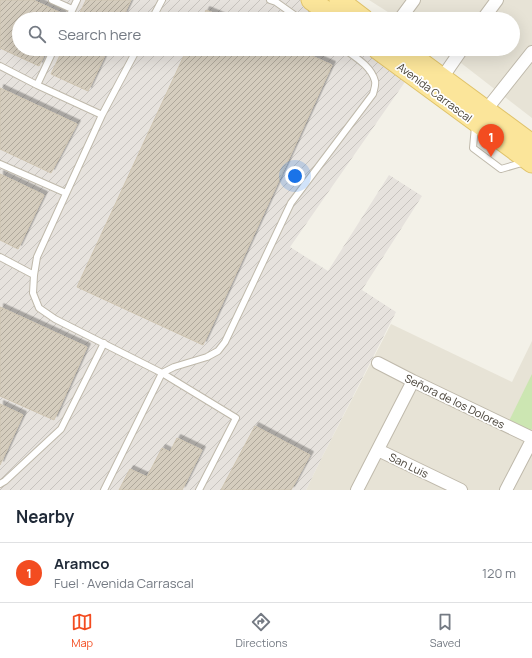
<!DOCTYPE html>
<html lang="en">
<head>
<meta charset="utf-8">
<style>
	body { margin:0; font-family:Manrope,sans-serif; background:#f6f6f7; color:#1f2937 }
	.you { position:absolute; left:295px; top:176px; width:14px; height:14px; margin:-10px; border:3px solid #fff; border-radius:50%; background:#1a73e8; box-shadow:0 0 0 6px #1a73e833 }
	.badge { display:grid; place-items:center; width:26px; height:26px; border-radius:50%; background:#f34c20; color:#fff; font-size:13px; font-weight:700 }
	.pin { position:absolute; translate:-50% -33px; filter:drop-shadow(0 1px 2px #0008) }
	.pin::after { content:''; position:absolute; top:21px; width:14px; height:12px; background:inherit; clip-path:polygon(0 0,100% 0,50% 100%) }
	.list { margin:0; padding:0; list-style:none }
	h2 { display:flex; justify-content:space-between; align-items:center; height:52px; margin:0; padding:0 16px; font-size:17px }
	h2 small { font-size:13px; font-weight:400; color:#747a83 }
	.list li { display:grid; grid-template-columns:26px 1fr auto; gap:12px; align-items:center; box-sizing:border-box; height:60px; padding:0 16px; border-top:1px solid #e0e1e3 }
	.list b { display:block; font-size:15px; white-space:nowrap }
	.list p { margin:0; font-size:13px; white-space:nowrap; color:#747a83 }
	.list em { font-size:13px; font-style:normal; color:#747a83 }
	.icon { flex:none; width:22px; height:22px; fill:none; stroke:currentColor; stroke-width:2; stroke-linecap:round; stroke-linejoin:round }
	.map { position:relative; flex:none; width:532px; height:490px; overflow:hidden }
	.search { position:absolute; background:#fff; box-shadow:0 4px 16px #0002; left:12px; right:12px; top:12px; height:44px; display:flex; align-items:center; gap:10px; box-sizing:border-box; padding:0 14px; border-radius:22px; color:#747a83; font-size:15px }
	.sheet { height:112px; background:#fff }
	nav { display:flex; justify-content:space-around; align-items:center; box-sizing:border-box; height:56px; border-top:1px solid #e0e1e3; background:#fff; font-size:11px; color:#747a83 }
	nav a { display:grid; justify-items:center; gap:2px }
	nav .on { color:#f34c20 }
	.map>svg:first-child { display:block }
</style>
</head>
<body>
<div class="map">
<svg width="532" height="490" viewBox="0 0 532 490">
	<defs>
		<pattern id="industrial-furrows" width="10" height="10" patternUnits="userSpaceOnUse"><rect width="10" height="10" fill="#e6e2dd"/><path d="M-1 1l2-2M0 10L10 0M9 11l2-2" fill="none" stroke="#c7c3be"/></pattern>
		<pattern id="building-hatch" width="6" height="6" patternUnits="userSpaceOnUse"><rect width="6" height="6" fill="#d5cdbe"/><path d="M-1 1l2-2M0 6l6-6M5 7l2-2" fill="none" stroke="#afa89b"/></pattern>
		<filter id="shadow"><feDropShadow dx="3.5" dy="-3.5" stdDeviation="0" flood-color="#0004"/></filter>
	</defs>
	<rect width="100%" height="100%" fill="#f3f1e8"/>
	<path fill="#e7e3d6" d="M369,0H532V118L443,49H513V19H399Z
		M391,324L512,382L532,341V490H306L322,457Z"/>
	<path fill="url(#industrial-furrows)" d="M0,0H301L326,19H19V49H366L407,79L290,247L328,271L389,175L422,196L362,290L396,312L322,457L306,490H0Z"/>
	<path fill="#cce6b2" d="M532,374V429L530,432L508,423Z"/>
	<path fill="url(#building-hatch)" stroke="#cfc5b1" filter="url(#shadow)" d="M0,0H33L63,14L61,19H19V49H47L39,66L0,48Z
		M86,0H131L122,19H77Z
		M206,10L228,19H202Z
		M63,49H108L88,91L51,74Z
		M187,49H296L332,65L203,345L77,287Z
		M0,88L77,124L51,173L0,149Z
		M0,174L44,195L18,249L0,240Z
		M0,307L87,347L54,420L0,396Z
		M0,404L23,415L0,465Z
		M255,426L310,455L291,490H221Z
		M177,438L202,450L182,490H119L130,469L147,477L162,448L170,452Z"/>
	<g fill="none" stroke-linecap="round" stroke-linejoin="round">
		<defs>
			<path id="lane" d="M52,0L72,9
				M270,0L276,2L300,19
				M68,19L77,0
				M152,19L162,0
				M0,66L37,85L102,115L37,257L34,275L33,293L39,308L55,319L162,373L104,490
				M37,85L54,49
				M102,115L137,49
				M475,126L473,148L501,169L525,162
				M0,164L66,193
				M0,257L34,275
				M162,373L174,367L207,357L218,351L225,342L291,203L373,94C374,90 376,85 375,81C371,66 355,57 344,49
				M162,373L236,418L199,490
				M0,484L5,481L61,429L104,343"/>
			<path id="street" d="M400,19L414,0
				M483,19L497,0
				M442,78L462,49
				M486,110L532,52
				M378,363L413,381L532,438
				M378,450L461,490
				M357,490L413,381
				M506,490L532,440"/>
			<path id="primary" d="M311,0L337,19
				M339,0L364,19
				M377,49L532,163
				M403,49L532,144"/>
		</defs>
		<use href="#lane" stroke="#bfb9ab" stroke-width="8"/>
		<use href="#street" stroke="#bfb9ab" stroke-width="14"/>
		<use href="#primary" stroke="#e0c36a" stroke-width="21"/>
		<use href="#lane" stroke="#fff" stroke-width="6"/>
		<use href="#street" stroke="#fff" stroke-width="12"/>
		<use href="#primary" stroke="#fbe59a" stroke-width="19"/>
	</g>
	<g text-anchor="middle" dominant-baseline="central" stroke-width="3.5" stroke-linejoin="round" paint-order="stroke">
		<g font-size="11" fill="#474137" stroke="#fff">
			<text transform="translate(435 92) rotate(37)">Avenida Carrascal</text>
			<text transform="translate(455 401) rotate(26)">Señora de los Dolores</text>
			<text transform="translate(409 465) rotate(26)">San Luis</text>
		</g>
	</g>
</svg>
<div class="you"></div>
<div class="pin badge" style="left:491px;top:157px">1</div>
<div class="search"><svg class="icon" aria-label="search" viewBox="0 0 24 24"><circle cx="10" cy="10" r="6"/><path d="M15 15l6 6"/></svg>Search here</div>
</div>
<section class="sheet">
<h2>Nearby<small></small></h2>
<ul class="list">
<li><span class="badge">1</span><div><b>Aramco</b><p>Fuel · Avenida Carrascal</p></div><em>120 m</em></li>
</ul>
</section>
<nav>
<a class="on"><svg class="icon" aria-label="map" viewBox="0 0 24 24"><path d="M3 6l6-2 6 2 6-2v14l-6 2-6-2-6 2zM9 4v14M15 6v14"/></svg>Map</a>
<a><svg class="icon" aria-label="directions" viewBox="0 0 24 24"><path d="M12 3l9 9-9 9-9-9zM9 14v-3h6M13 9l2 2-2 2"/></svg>Directions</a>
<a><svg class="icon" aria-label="saved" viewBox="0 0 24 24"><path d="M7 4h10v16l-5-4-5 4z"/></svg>Saved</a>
</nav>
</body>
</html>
